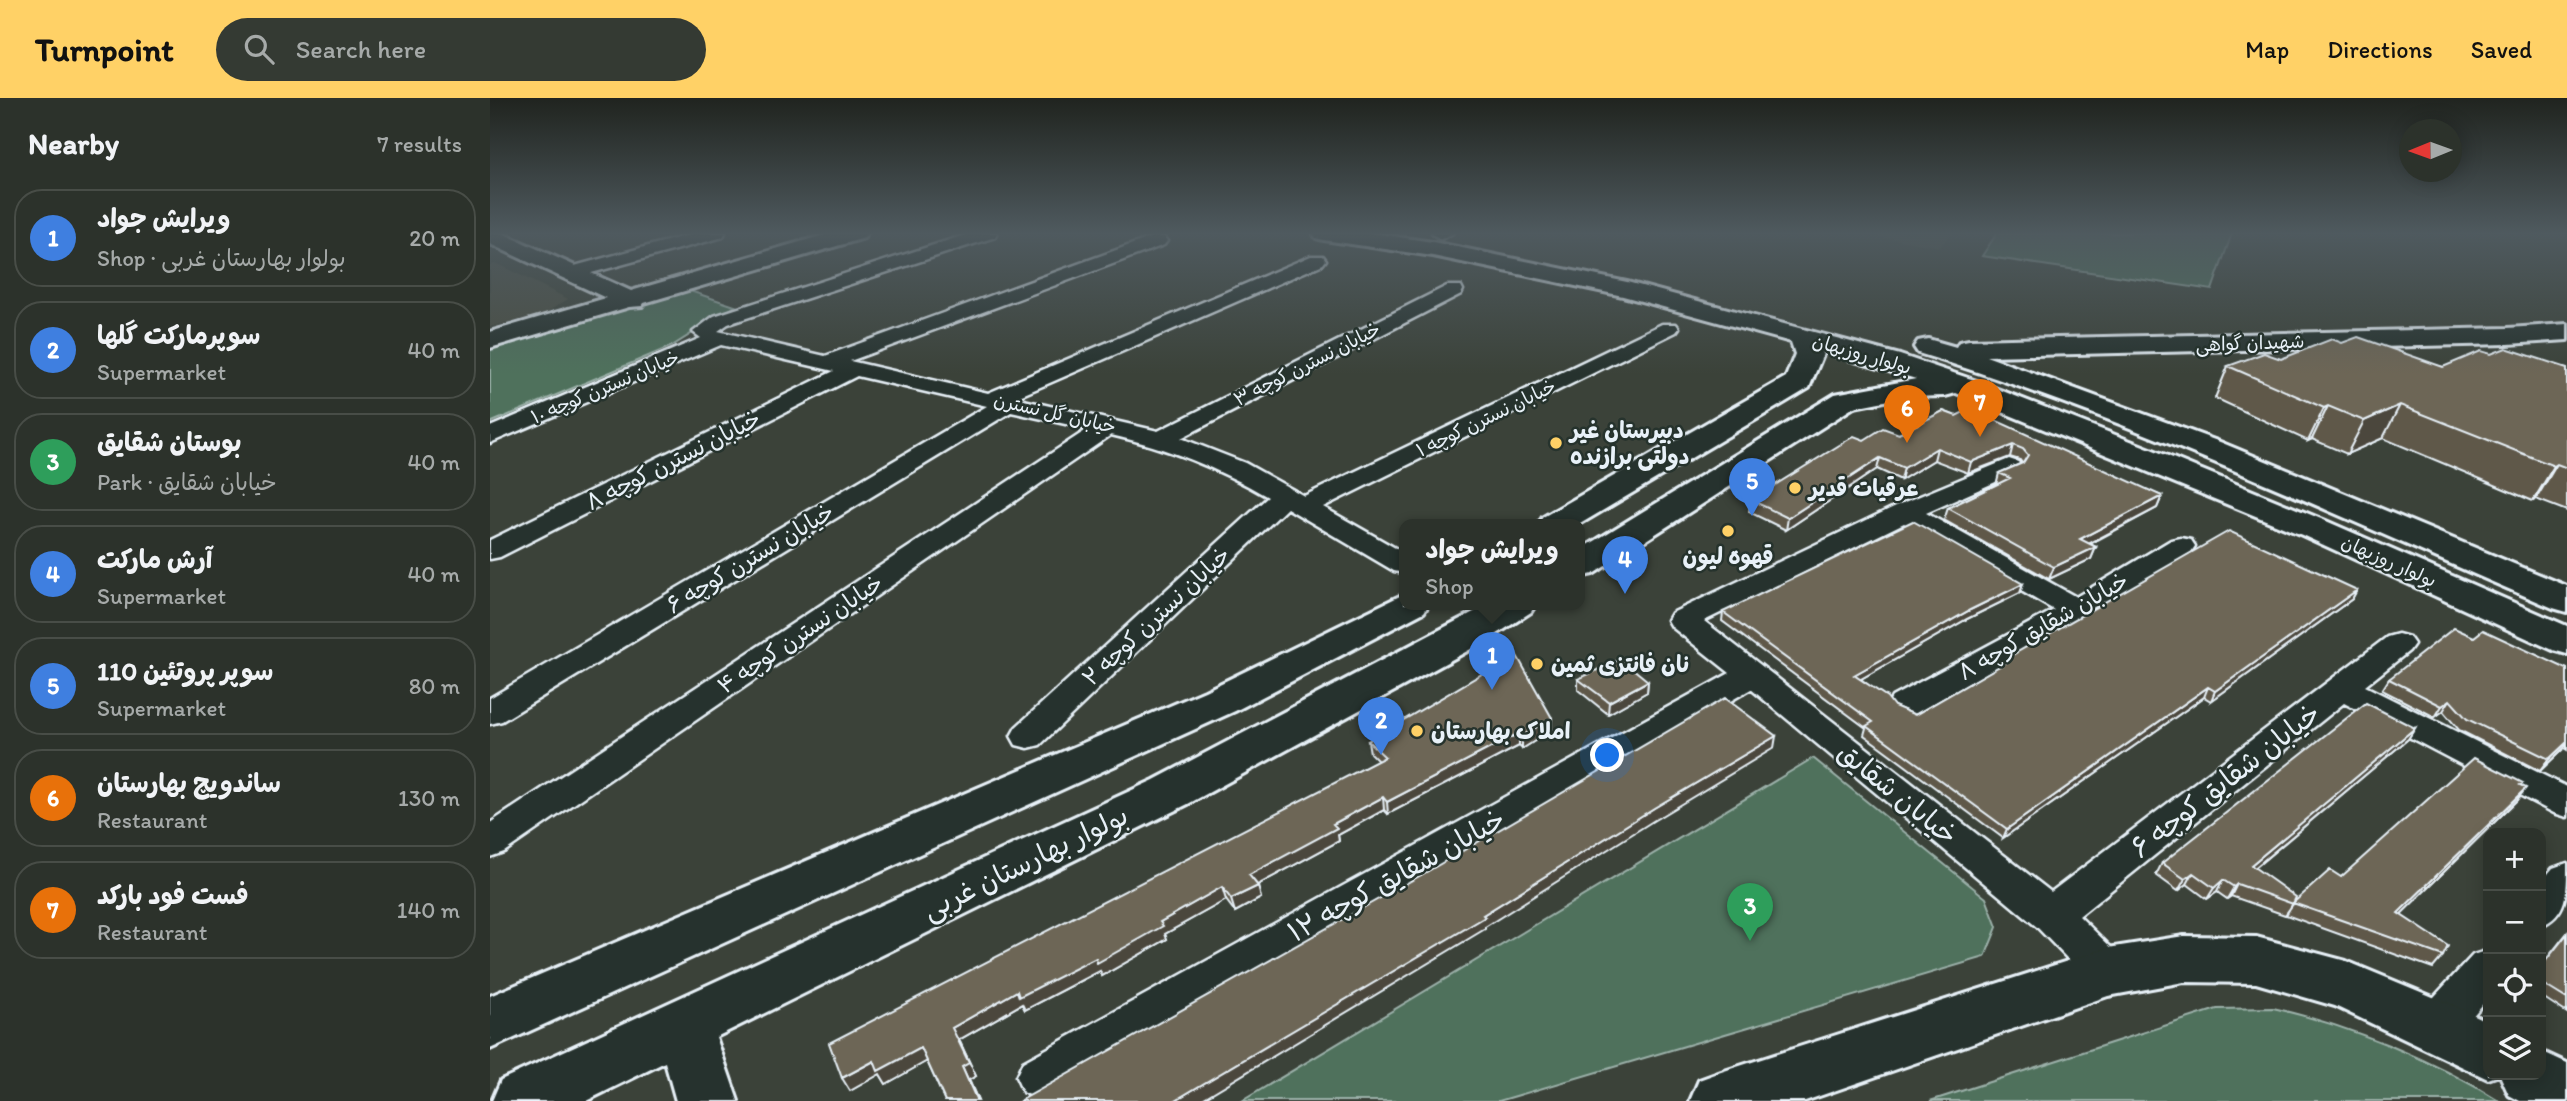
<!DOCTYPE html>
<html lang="en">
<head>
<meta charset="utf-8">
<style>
	body { margin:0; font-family:Itim,"Playpen Sans Arabic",sans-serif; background:#343a33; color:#f1f3f6 }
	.controls { position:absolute; right:21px; bottom:21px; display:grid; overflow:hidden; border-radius:14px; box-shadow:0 4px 18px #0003 }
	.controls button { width:63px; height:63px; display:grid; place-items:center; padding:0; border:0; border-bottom:2px solid #484d47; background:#2c322b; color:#f1f3f6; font:35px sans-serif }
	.compass { position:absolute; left:1909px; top:21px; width:63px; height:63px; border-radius:50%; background:#2c322b; box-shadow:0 4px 18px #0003; rotate:269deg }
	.you { position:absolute; left:1118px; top:658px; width:24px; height:24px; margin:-18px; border:5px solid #fff; border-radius:50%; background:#1a73e8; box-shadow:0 0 0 10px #1a73e833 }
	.badge { display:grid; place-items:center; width:46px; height:46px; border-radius:50%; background:#ffd166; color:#fff; font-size:23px; font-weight:700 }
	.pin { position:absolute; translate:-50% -58px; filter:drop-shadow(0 2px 4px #0008) }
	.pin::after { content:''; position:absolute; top:37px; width:24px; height:21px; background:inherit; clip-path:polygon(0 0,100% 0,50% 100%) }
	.popup { position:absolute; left:909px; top:421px; width:186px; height:91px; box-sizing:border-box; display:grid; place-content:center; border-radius:14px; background:#2c322b; filter:drop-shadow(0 2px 5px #0005); font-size:23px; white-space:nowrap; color:#a6aaa9 }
	.popup b { font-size:26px; color:#f1f3f6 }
	.popup::after { content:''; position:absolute; left:50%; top:100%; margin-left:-14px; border:14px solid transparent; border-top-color:#2c322b }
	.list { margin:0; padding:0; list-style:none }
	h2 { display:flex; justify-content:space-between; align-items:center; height:91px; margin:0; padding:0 28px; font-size:30px }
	h2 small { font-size:23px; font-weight:400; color:#a6aaa9 }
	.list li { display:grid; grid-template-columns:46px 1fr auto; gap:21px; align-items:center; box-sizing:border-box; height:98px; margin:0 14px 14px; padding:0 14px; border:2px solid #484d47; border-radius:28px }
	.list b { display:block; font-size:26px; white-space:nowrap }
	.list p { margin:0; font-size:23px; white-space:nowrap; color:#a6aaa9 }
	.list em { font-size:23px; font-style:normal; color:#a6aaa9 }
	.icon { flex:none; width:38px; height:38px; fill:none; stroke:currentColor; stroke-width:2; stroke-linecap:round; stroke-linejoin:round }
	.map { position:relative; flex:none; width:2077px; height:1003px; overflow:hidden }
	header { display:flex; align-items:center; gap:42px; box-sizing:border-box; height:98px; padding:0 35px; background:#ffd166; color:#111 }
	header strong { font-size:33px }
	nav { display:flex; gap:38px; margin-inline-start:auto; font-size:24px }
	.search { width:490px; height:63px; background:#343a33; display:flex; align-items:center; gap:18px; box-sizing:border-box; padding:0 24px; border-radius:38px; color:#a6aaa9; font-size:26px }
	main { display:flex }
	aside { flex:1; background:#2c322b }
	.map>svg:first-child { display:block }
</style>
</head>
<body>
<header>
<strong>Turnpoint</strong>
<div class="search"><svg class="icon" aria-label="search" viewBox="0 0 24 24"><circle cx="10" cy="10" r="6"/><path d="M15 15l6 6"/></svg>Search here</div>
<nav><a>Map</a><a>Directions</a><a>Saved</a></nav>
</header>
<main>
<aside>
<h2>Nearby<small>7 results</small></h2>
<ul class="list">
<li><span class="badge" style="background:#3f7fe0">1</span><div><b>ویرایش جواد</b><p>Shop · بولوار بهارستان غربی</p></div><em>20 m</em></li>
<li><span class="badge" style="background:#3f7fe0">2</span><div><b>سوپرمارکت گلها</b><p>Supermarket</p></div><em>40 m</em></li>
<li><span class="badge" style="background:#2e9e5b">3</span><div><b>بوستان شقایق</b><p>Park · خیابان شقایق</p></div><em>40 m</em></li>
<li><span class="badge" style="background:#3f7fe0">4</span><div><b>آرش مارکت</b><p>Supermarket</p></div><em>40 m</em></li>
<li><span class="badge" style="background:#3f7fe0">5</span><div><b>سوپر پروتئین 110</b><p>Supermarket</p></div><em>80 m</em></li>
<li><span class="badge" style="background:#e8710a">6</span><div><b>ساندویچ بهارستان</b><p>Restaurant</p></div><em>130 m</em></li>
<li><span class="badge" style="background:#e8710a">7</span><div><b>فست فود بارکد</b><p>Restaurant</p></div><em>140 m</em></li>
</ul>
</aside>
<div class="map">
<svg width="2077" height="1003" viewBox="0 0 2077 1003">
	<rect width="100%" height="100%" fill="#3b4239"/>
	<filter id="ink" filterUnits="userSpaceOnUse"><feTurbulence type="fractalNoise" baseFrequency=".0143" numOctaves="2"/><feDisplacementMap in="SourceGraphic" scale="14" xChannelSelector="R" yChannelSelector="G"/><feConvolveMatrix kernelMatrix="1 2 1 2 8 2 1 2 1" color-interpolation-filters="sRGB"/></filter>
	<g filter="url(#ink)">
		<path fill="#4a4d42" d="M1367,135H1461L1450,149Z
			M7,166L32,178L78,201L54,216L0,229V167Z"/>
		<path fill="#4f715c" stroke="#9cb1aa" stroke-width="2" d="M1507,135H1742L1722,192L1492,158Z
			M200,193L245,208L182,248L0,325V250Z
			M1323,660L1496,800L1507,829L1495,859L1009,1003H752Z
			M1783,910C1858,927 1944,962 2009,1003H1440L1727,911Z"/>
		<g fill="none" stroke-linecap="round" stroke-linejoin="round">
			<defs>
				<path id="street" d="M206,135H235L233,139L83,180L74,174L77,170Z
					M481,135H507L505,139L238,226L228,233L335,258L662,139H674L677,143L674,147L360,263L498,295L821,158H833L836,162L833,166L525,300L668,333L957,188H971L973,192L971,196L691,340L755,365L814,398L1172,226H1186L1189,230L1186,234L833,409L914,455V475L904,473L797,410L550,647L538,650L526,647L521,638L526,629L778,399C728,370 678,350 621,337L14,754L0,759V725L598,331L521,314L12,623L0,626V600L497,308L367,278L10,459L0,461V442L344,273L231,247L0,345V329L211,240L203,234L224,218Z
					M963,135L951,141L942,136L943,135Z
					M1519,361L1528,364L1532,369L1528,374L1436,415L1586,499L1681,442L1691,440L1701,442L1705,448L1701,454L1597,518L1426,615L1414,618L1402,615L1397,607L1402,599L1564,512L1414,425L1214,523L1561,794L1897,539L1908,536L1919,539L1924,546L1919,553L1875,588L2077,689V719L2064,715L1854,605L1589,818L1633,861L1639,874L1633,887L1618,892L1603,887L1547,829L1261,591L565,994L549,1001L533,994L526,979L533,964L1240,575L1182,529L1178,522L1182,515L1406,408Z
					M2077,765C2077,795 2077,817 2051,828V784L2063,770Z
					M1998,852V900L1963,941L1947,947L1931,941L1925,927L1931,913L1983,857Z"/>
				<path id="secondary" d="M0,135H12L141,193L341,135H377L374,140L154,205L152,208L139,209L0,250V234L116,200L0,146Z
					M823,135H882L943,144L1137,184L1410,257L1487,283L1661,351L1836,423L2077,528V556L2063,552L1812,437L1466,295L1455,298L1415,299L1364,309L1103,476L1090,479V452L1345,296L1426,281L1331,253L1333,256L1319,290L1090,426H1048L1053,419L1296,279L1305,256L1301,244L1133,198L943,158L834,142L826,140Z
					M2077,226V242L2018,246L1496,258L1730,344L2077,488V514L2063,510C1854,421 1646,322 1428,255L1424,249L1428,243L1438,241L1466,249L1469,244L1479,242L2018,230Z
					M914,496V506H939L934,514L745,613L0,951V898L715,593Z
					M999,506H1046L1041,514L1001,540L698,706L226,939L248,1003H186L175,964L96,1003H2L11,982L664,682Z
					M1694,838L1766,839L1856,863L1967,909L1998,924V977H2009L1998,981L1845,908L1766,885L1694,884L1618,898L1315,1003H1200L1209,982L1231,974L1618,850Z
					M2051,953L2077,965V1003H2030L2019,997L2010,977H2051Z"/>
			</defs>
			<use href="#street" stroke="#e8f1f8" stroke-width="5"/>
			<use href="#secondary" stroke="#e8f1f8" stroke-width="6"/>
			<use href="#street" fill="#26332d" fill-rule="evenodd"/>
			<use href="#secondary" fill="#26332d" fill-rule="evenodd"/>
		</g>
		<path fill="#5e584a" stroke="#e8f1f8" stroke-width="2" d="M1852,245L1953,269L2001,256L2077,270V413L2046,401L2043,403L1893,340L1857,356L1822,341L1818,343L1725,300L1738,268L1791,261Z
			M1453,313L1672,398L1667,410L1600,446L1606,449L1601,461L1559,481L1454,422L1458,410L1506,387L1509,375L1532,365L1530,362L1520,359L1478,375L1444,362L1411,382L1387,371L1296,432L1259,414L1261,402L1374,342L1409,336Z
			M1533,486L1530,495L1477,521L1371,581L1404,608L1425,617L1515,565L1517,560L1867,492L1862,501L1721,603L1714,599L1513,740L1374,637L1376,630L1232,523L1233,514Z
			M1984,539L2077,571V652L2074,650L2050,673L1969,632L1953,613L1945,619L1892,592L1899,581Z
			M1088,581L1158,583L1157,594L1118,616L1088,592Z
			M1925,630L1918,641L1765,770L1803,806L1795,817L1741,798L1737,801L1727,794L1717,801L1697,786L1688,793L1666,777L1672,765Z
			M1062,632L1032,651L1029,648L898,716L894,712L848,737L849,743L767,787L771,800L745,814L736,802L675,836L677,841L612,878L610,873L535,912L532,906L469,942L486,978L479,982L488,1003H455L437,963L396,986L390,976L360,993L888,663L880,655L878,643Z
			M2031,687L2027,702L1910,817L1953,858L1943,870L1796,817L1803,805L1851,779Z
			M2077,835V915L2051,898V868Z"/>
		<path fill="#4c473c" stroke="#e8f1f8" stroke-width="2" d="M1910,307L1893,340L1857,356L1874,323Z
			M1838,308L1822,341L1818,343L1834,310Z
			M1523,347L1520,359L1478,375L1481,364Z
			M1447,350L1444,362L1411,382L1414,370Z
			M1390,360L1387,371L1296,432L1298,420Z
			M2067,366L2046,401L2043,403L2064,368Z
			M1672,398L1667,410L1585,453L1590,441Z
			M1606,449L1601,461L1559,481L1564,469Z
			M1533,486L1530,495L1477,521L1362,586L1364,577L1480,512Z
			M1867,492L1862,501L1721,603L1725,593Z
			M1158,583L1157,594L1118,616L1119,604Z
			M1718,589L1714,599L1513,740L1517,731Z
			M1960,602L1953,613L1945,619L1952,608Z
			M1062,620V632L1032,651V638Z
			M1925,630L1918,641L1755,778L1761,767Z
			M1029,635V648L898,716L897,704Z
			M1286,638L1284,650L1163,723L995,829V831L709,1003H684L993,817L1164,710Z
			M2077,644V646L2074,650L2050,673L2059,661Z
			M2036,690L2027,702L1899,828L1908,815Z
			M893,699L894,712L848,737L849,743L762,790L759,777L843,726Z
			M1703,775L1697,786L1688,793L1695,781Z
			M1733,782L1727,794L1717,801L1724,790Z
			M1747,786L1741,798L1737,801L1744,789Z
			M768,788L771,800L745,814L741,801Z
			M732,789L736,802L675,836L677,841L612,878L610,873L535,912L532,906L469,942L486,978L479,982L488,1003H487L472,969L462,930L527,893L670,824Z
			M431,950L439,962L396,986L390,976L360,993L352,980L384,963Z"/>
		<path fill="#6d6656" stroke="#e8f1f8" stroke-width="2" d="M1868,239L1953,269L1991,253L2001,256L2016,250L2077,270V370L2067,366L2064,368L1910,307L1874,323L1838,308L1834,310L1738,268L1774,255L1791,261L1842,241L1852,245Z
			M1453,313L1466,318L1474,314L1486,319L1492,316L1672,398L1590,441L1606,449L1564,469L1458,410L1520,380L1509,375L1533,365L1538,357L1533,351L1523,347L1481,364L1447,350L1414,370L1390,360L1298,420L1261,402L1364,338L1374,342L1393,330L1409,336Z
			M1423,423L1533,486L1480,512L1364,577L1397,599L1404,608L1425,617L1520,562L1517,560L1739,433L1867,492L1725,593L1718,589L1517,731L1376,628L1383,624L1233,514Z
			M1964,530L1984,539L1993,532L2077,571V644L2059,661L1977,621L1960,602L1952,608L1899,581Z
			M1026,556L1062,620L1032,638L1029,635L897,704L893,699L843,726L847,730L759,777L768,788L741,801L732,789L670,824L673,828L607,865L606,860L529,899L527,893L462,930L479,965L472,969L487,1003H455L431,950L388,973L384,963L352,980L339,945L895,659L878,643Z
			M1131,561L1158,583L1119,604L1088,581Z
			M1235,600L1286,638L1164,710L993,817L995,819L684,1003H530L933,776Z
			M1876,605L1925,630L1761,767L1806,799L1803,806L1747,786L1744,789L1733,782L1724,790L1703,775L1695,781L1672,765Z
			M1984,660L2033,685L2030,687L2036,690L1908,815L1958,848L1953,858L1803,805L1840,772L1851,779Z
			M2077,836V901L2051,885V869Z"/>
	</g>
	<linearGradient id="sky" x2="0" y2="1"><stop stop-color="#20241f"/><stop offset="0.49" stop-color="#4f5a5f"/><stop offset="1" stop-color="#4f5a5f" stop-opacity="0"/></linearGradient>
	<rect width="2077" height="276" fill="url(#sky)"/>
	<g fill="#ffd166" stroke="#26332d" stroke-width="2.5">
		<circle cx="1066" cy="345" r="7"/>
		<circle cx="1305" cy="390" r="7"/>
		<circle cx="1238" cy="433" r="7"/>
		<circle cx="1047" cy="566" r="7"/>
		<circle cx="927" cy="633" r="7"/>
	</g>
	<g text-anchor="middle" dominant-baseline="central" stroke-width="5" stroke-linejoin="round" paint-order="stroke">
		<g font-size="19" fill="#e8f1f8" stroke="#26332d">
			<text transform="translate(1760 245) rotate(-2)">شهیدان گواهی</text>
			<text transform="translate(1372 256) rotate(16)">بولوار روزبهان</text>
			<text transform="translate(817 266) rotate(-27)">خیابان نسترن کوچه ۳</text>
			<text transform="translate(115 289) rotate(-23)">خیابان نسترن کوچه ۱۰</text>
			<text transform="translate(565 315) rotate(13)">خیابان گل نسترن</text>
			<text transform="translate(996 320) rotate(-26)">خیابان نسترن کوچه ۱</text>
			<text transform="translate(1899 463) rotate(24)">بولوار روزبهان</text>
		</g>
		<g font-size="23" font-weight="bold" fill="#e8f1f8" stroke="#26332d" text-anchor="start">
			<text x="1080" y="332">دبیرستان غیر<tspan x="1080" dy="26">دولتی برازنده</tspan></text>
			<text x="1319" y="390">عرقیات قدیر</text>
			<text x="1238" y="458" text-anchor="middle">قهوه لیون</text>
			<text x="1061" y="566">نان فانتزی ثمین</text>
			<text x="941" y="633">املاک بهارستان</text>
		</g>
		<g font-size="23" fill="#e8f1f8" stroke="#26332d">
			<text transform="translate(183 362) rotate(-27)">خیابان نسترن کوچه ۸</text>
			<text transform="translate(260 460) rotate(-31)">خیابان نسترن کوچه ۶</text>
			<text transform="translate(666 518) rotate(-43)">خیابان نسترن کوچه ۲</text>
			<text transform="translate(1553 528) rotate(-30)">خیابان شقایق کوچه ۸</text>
			<text transform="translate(310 536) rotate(-34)">خیابان نسترن کوچه ۴</text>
		</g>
		<g font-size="28" fill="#e8f1f8" stroke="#26332d">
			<text transform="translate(1735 682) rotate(-38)">خیابان شقایق کوچه ۶</text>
			<text transform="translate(1408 695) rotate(39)">خیابان شقایق</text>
			<text transform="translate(535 764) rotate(-26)">بولوار بهارستان غربی</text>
			<text transform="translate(906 777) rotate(-29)">خیابان شقایق کوچه ۱۲</text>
		</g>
	</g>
</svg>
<div class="controls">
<button>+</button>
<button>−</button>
<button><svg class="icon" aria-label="locate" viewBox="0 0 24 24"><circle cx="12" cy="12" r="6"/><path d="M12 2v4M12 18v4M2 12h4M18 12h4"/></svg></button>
<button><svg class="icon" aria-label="layers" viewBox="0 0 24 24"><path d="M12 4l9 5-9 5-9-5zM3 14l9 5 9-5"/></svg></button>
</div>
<svg class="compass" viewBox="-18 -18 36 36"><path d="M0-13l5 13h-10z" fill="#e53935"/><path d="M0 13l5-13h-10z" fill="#a6aaa9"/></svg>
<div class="you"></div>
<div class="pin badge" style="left:1002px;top:592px;background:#3f7fe0">1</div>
<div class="popup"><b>ویرایش جواد</b>Shop</div>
<div class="pin badge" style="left:891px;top:657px;background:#3f7fe0">2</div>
<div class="pin badge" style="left:1260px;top:843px;background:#2e9e5b">3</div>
<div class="pin badge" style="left:1135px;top:496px;background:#3f7fe0">4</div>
<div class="pin badge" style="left:1262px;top:418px;background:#3f7fe0">5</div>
<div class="pin badge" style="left:1417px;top:345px;background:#e8710a">6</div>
<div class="pin badge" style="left:1490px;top:339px;background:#e8710a">7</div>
</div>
</main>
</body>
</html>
